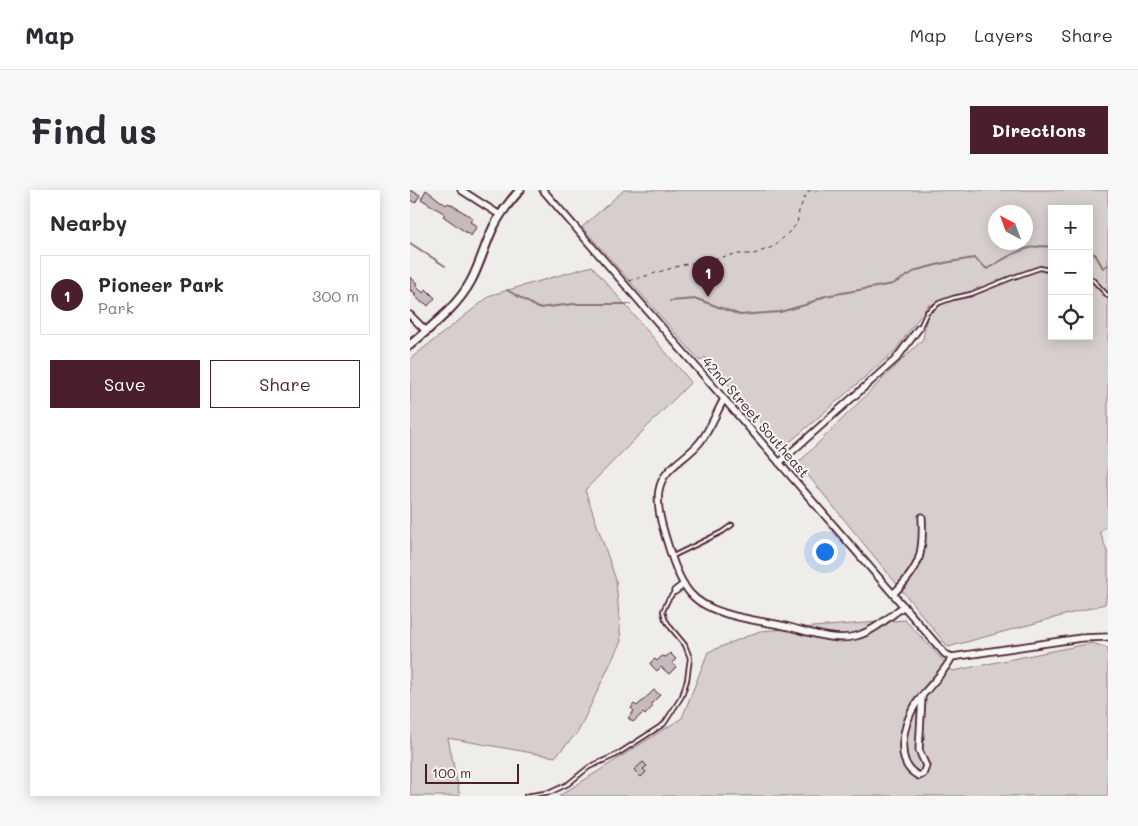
<!DOCTYPE html>
<html lang="en">
<head>
<meta charset="utf-8">
<style>
	body { margin:0; font-family:Mali,sans-serif; background:#f7f7f7; color:#2b2b33 }
	.controls { position:absolute; right:15px; top:15px; display:grid; overflow:hidden; border-radius:0px; box-shadow:0 2px 12px #0003 }
	.controls button { width:45px; height:45px; display:grid; place-items:center; padding:0; border:0; border-bottom:1px solid #e1e1e2; background:#fff; color:#2b2b33; font:25px sans-serif }
	.compass { position:absolute; left:578px; top:15px; width:45px; height:45px; border-radius:50%; background:#fff; box-shadow:0 2px 12px #0003; rotate:319deg }
	.scale { position:absolute; left:15px; bottom:12px; width:94px; box-sizing:border-box; padding-left:5px; border:2px solid #4a1f2b; border-top:0; font-size:14px; line-height:18px; white-space:nowrap; color:#4a1f2b; -webkit-text-stroke:4px #f6f6f2; paint-order:stroke }
	.you { position:absolute; left:414px; top:361px; width:18px; height:18px; margin:-12px; border:4px solid #fff; border-radius:50%; background:#1a73e8; box-shadow:0 0 0 8px #1a73e833 }
	.badge { display:grid; place-items:center; width:32px; height:32px; border-radius:50%; background:#4a1f2b; color:#fff; font-size:16px; font-weight:700 }
	.pin { position:absolute; translate:-50% -41px; filter:drop-shadow(0 1px 2px #0008) }
	.pin::after { content:''; position:absolute; top:26px; width:18px; height:15px; background:inherit; clip-path:polygon(0 0,100% 0,50% 100%) }
	.list { margin:0; padding:0; list-style:none }
	h2 { display:flex; justify-content:space-between; align-items:center; height:65px; margin:0; padding:0 20px; font-size:21px }
	h2 small { font-size:16px; font-weight:400; color:#7c7c81 }
	.list li { display:grid; grid-template-columns:32px 1fr auto; gap:15px; align-items:center; box-sizing:border-box; height:80px; margin:0 10px 10px; padding:0 10px; border:1px solid #e1e1e2; border-radius:0px }
	.list b { display:block; font-size:19px; white-space:nowrap }
	.list p { margin:0; font-size:16px; white-space:nowrap; color:#7c7c81 }
	.list em { font-size:16px; font-style:normal; color:#7c7c81 }
	.actions { display:flex; gap:10px; padding:15px 20px }
	.actions a { flex:1; padding:11px 0; border:1px solid #4a1f2b; border-radius:0px; text-align:center; font-size:18px; color:#4a1f2b }
	.actions .main { background:#4a1f2b; color:#fff }
	.icon { flex:none; width:28px; height:28px; fill:none; stroke:currentColor; stroke-width:2; stroke-linecap:round; stroke-linejoin:round }
	.map { position:relative; flex:none; width:698px; height:606px; overflow:hidden; border-radius:0px }
	header { display:flex; align-items:center; gap:30px; box-sizing:border-box; height:70px; padding:0 25px; background:#fff; border-bottom:1px solid #e1e1e2 }
	header strong { font-size:24px }
	nav { display:flex; gap:28px; margin-inline-start:auto; font-size:18px }
	.intro { display:flex; align-items:center; justify-content:space-between; box-sizing:border-box; height:120px; padding:0 30px }
	h1 { margin:0; font-size:35px }
	.button { padding:12px 22px; border-radius:0px; background:#4a1f2b; color:#fff; font-size:18px; font-weight:700 }
	main { display:flex; gap:30px; padding:0 30px }
	aside { flex:1; background:#fff; border-radius:0px; box-shadow:0 2px 12px #0003 }
	.map>svg:first-child { display:block }
</style>
</head>
<body>
<header>
<strong>Map</strong>
<nav><a>Map</a><a>Layers</a><a>Share</a></nav>
</header>
<div class="intro"><h1>Find us</h1><a class="button">Directions</a></div>
<main>
<aside>
<h2>Nearby<small></small></h2>
<ul class="list">
<li><span class="badge">1</span><div><b>Pioneer Park</b><p>Park</p></div><em>300 m</em></li>
</ul>
<div class="actions"><a class="main">Save</a><a>Share</a></div>
</aside>
<div class="map">
<svg width="698" height="606" viewBox="0 0 698 606">
	<rect width="100%" height="100%" fill="#efedea"/>
	<filter id="ink" filterUnits="userSpaceOnUse"><feTurbulence type="fractalNoise" baseFrequency=".02" numOctaves="2"/><feDisplacementMap in="SourceGraphic" scale="10" xChannelSelector="R" yChannelSelector="G"/><feConvolveMatrix kernelMatrix="1 2 1 2 8 2 1 2 1" color-interpolation-filters="sRGB"/></filter>
	<g filter="url(#ink)">
		<path fill="#d7cfce" stroke="#90777c" fill-rule="evenodd" d="M214,0H698V334L690,342L698,364V397L695,414L538,457L388,273L513,149L519,114L485,161L373,258L295,167L290,171L172,37ZM642,19H679V146H642ZM586,22H616V52H586Z
			M182,76L281,192L175,300L206,390L211,451L168,542L145,567L38,548L50,606H0V169L81,105Z
			M495,430L543,481L682,453L698,458V606H149L272,528L298,462L350,441Z"/>
		<g fill="none" stroke-linecap="round" stroke-linejoin="round">
			<path stroke="#8a6f74" stroke-width="2" d="M0,53L35,76
				M679,63L685,64L693,78L698,75
				M97,100L128,118L164,114H220
				M260,111L287,109L330,125L370,122L395,115L415,106L483,94L507,80L534,73L564,68L577,79C597,67 617,53 642,57"/>
		</g>
		<path fill="#c6babb" stroke="#4a1f2b" d="M0,0L10,5L5,13L0,10Z
			M16,0L36,15L38,13L40,14L63,28L60,32L67,36L61,46L33,26L35,24L11,9Z
			M0,87L7,93L5,95L13,103L16,99L25,108L18,116L15,113H12L4,105L6,104L1,100L0,101Z
			M260,463L266,469L262,473L266,477L259,484L251,477L247,481L242,476L240,473L245,469L247,471L252,466L256,467Z
			M244,500L250,505L241,514L243,516L235,525L233,523L223,532L218,528L224,521L221,518L224,514L227,516Z
			M233,572L237,576L233,579L236,582L231,587L224,580Z"/>
		<g fill="none" stroke-linecap="round" stroke-linejoin="round">
			<defs>
				<path id="service" d="M679,88L682,89L698,106
					M510,137L517,122L529,113L543,108L561,104L601,88L630,78L642,81
					M263,366L312,342L322,335
					M116,606L141,602L158,594L179,577L206,565L254,534L272,506L277,490L280,468L275,455L261,438L255,429L253,421L258,410L265,401"/>
				<path id="minor" d="M51,0L90,25
					M133,0L535,464L542,467
					M0,125L16,141
					M314,209C306,223 300,240 290,252C277,269 253,277 249,300C246,318 253,339 258,355C263,372 269,390 280,403C300,427 350,430 379,437C399,442 425,452 446,446C464,441 479,427 494,416
					M369,273L486,169L509,138
					M265,401L274,394
					M483,404C510,378 514,364 512,327
					M542,467L671,448L698,447
					M512,507L509,560L516,576L513,584L509,586C483,574 493,533 506,514C517,497 533,485 542,467"/>
				<path id="tertiary" d="M0,155C22,136 47,117 61,91C70,74 75,55 83,38C90,24 100,11 110,0"/>
			</defs>
			<use href="#service" stroke="#4a1f2b" stroke-width="6"/>
			<use href="#minor" stroke="#4a1f2b" stroke-width="9"/>
			<use href="#tertiary" stroke="#4a1f2b" stroke-width="11"/>
			<path stroke="#4a1f2b" stroke-width="1" stroke-dasharray="4 4" stroke-linecap="butt" d="M219,91L272,75L327,64H344L365,56L387,34L389,21L395,6L400,0"/>
			<use href="#service" stroke="#f6f6f2" stroke-width="2.5"/>
			<use href="#minor" stroke="#f6f6f2" stroke-width="5.5"/>
			<use href="#tertiary" stroke="#f6f6f2" stroke-width="7"/>
		</g>
	</g>
	<g text-anchor="middle" dominant-baseline="central" stroke-width="4" stroke-linejoin="round" paint-order="stroke">
		<g font-size="14" fill="#4a1f2b" stroke="#f6f6f2">
			<text transform="translate(346 227) rotate(49)">42nd Street Southeast</text>
		</g>
	</g>
</svg>
<div class="controls">
<button>+</button>
<button>−</button>
<button><svg class="icon" aria-label="locate" viewBox="0 0 24 24"><circle cx="12" cy="12" r="6"/><path d="M12 2v4M12 18v4M2 12h4M18 12h4"/></svg></button>
</div>
<svg class="compass" viewBox="-18 -18 36 36"><path d="M0-13l5 13h-10z" fill="#e53935"/><path d="M0 13l5-13h-10z" fill="#7c7c81"/></svg>
<div class="scale">100 m</div>
<div class="you"></div>
<div class="pin badge" style="left:298px;top:107px">1</div>
</div>
</main>
</body>
</html>
